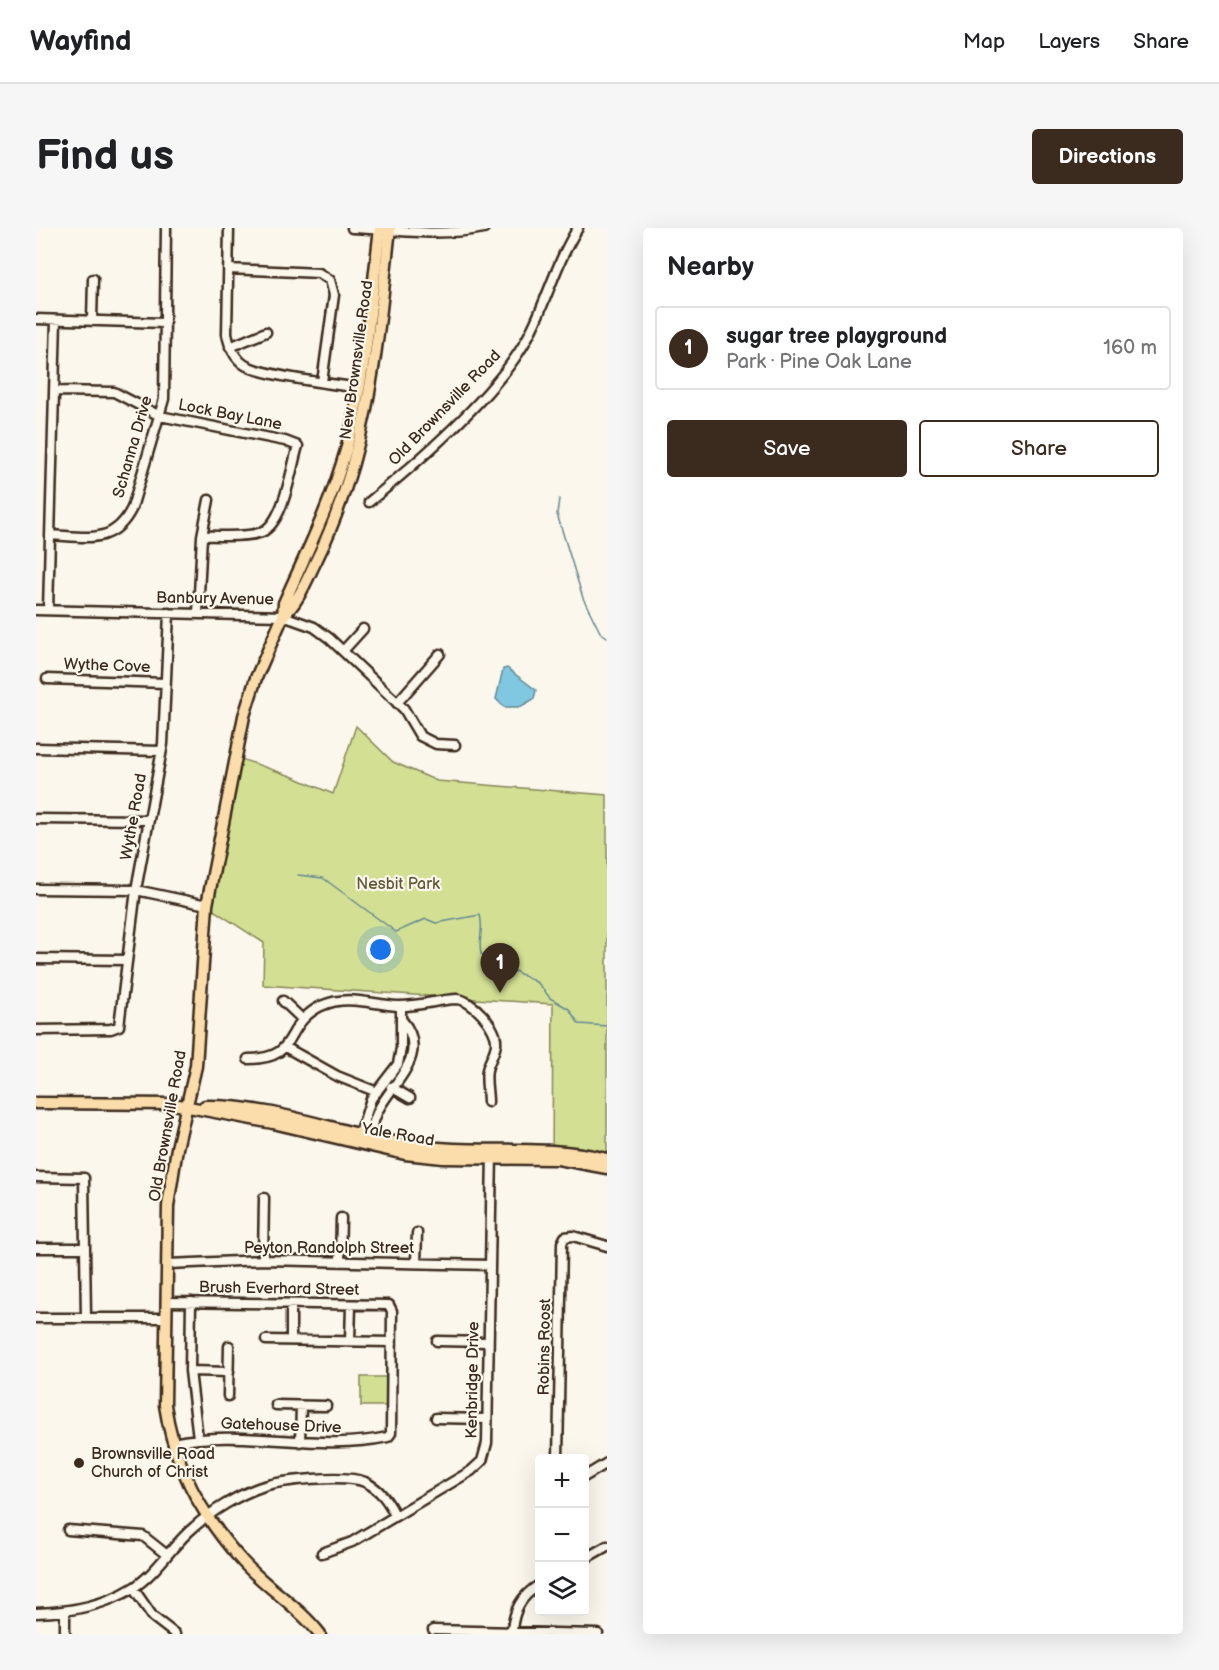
<!DOCTYPE html>
<html lang="en">
<head>
<meta charset="utf-8">
<style>
	body { margin:0; font-family:"Balsamiq Sans",sans-serif; background:#f6f6f6; color:#202124 }
	.controls { position:absolute; right:18px; bottom:18px; display:grid; overflow:hidden; border-radius:6px; box-shadow:0 6px 24px #0002 }
	.controls button { width:54px; height:54px; display:grid; place-items:center; padding:0; border:0; border-bottom:2px solid #e0e0e0; background:#fff; color:#202124; font:30px sans-serif }
	.you { position:absolute; left:345px; top:722px; width:21px; height:21px; margin:-15px; border:4px solid #fff; border-radius:50%; background:#1a73e8; box-shadow:0 0 0 9px #1a73e833 }
	.badge { display:grid; place-items:center; width:39px; height:39px; border-radius:50%; background:#3b2a1e; color:#fff; font-size:20px; font-weight:700 }
	.pin { position:absolute; translate:-50% -50px; filter:drop-shadow(0 2px 3px #0008) }
	.pin::after { content:''; position:absolute; top:32px; width:21px; height:18px; background:inherit; clip-path:polygon(0 0,100% 0,50% 100%) }
	.list { margin:0; padding:0; list-style:none }
	h2 { display:flex; justify-content:space-between; align-items:center; height:78px; margin:0; padding:0 24px; font-size:26px }
	h2 small { font-size:20px; font-weight:400; color:#757577 }
	.list li { display:grid; grid-template-columns:39px 1fr auto; gap:18px; align-items:center; box-sizing:border-box; height:84px; margin:0 12px 12px; padding:0 12px; border:2px solid #e0e0e0; border-radius:6px }
	.list b { display:block; font-size:22px; white-space:nowrap }
	.list p { margin:0; font-size:20px; white-space:nowrap; color:#757577 }
	.list em { font-size:20px; font-style:normal; color:#757577 }
	.actions { display:flex; gap:12px; padding:18px 24px }
	.actions a { flex:1; padding:14px 0; border:2px solid #3b2a1e; border-radius:6px; text-align:center; font-size:21px; color:#3b2a1e }
	.actions .main { background:#3b2a1e; color:#fff }
	.icon { flex:none; width:33px; height:33px; fill:none; stroke:currentColor; stroke-width:2; stroke-linecap:round; stroke-linejoin:round }
	.map { position:relative; flex:none; width:571px; height:1406px; overflow:hidden; border-radius:6px }
	header { display:flex; align-items:center; gap:36px; box-sizing:border-box; height:84px; padding:0 30px; background:#fff; border-bottom:2px solid #e0e0e0 }
	header strong { font-size:28px }
	nav { display:flex; gap:33px; margin-inline-start:auto; font-size:21px }
	.intro { display:flex; align-items:center; justify-content:space-between; box-sizing:border-box; height:144px; padding:0 36px }
	h1 { margin:0; font-size:42px }
	.button { padding:15px 27px; border-radius:6px; background:#3b2a1e; color:#fff; font-size:21px; font-weight:700 }
	main { display:flex; gap:36px; padding:0 36px }
	aside { flex:1; background:#fff; border-radius:6px; box-shadow:0 6px 24px #0002 }
	.map>svg:first-child { display:block }
</style>
</head>
<body>
<header>
<strong>Wayfind</strong>
<nav><a>Map</a><a>Layers</a><a>Share</a></nav>
</header>
<div class="intro"><h1>Find us</h1><a class="button">Directions</a></div>
<main>
<div class="map">
<svg width="571" height="1406" viewBox="0 0 571 1406">
	<rect width="100%" height="100%" fill="#fbf7ec"/>
	<filter id="ink" filterUnits="userSpaceOnUse"><feTurbulence type="fractalNoise" baseFrequency=".0167" numOctaves="2"/><feDisplacementMap in="SourceGraphic" scale="12" xChannelSelector="R" yChannelSelector="G"/><feConvolveMatrix kernelMatrix="1 2 1 2 8 2 1 2 1" color-interpolation-filters="sRGB"/></filter>
	<g filter="url(#ink)">
		<path fill="#d3e093" stroke="#878558" stroke-width="1.5" d="M320,498L357,534L401,553L571,567V942L516,933L517,776L227,757L228,715L171,678L199,529L255,548L297,566Z
			M325,1149H351V1178H325Z"/>
		<path fill="#80c7e1" stroke="#648893" stroke-width="1.5" d="M471,440L500,462L498,471L484,479H468L460,471L467,441Z"/>
		<g fill="none" stroke-linecap="round" stroke-linejoin="round">
			<path stroke="#648893" stroke-width="1.5" d="M523,271L521,286L547,370L564,404L571,409
				M262,647L287,650L360,704L390,691L400,695L444,687C448,701 442,711 445,726L502,755L514,770L533,781L543,796L571,798"/>
			<defs>
				<path id="minor" d="M193,0L191,106C193,118 199,131 209,137C227,148 299,156 323,160
					M316,0C361,2 403,9 448,0
					M192,41L283,45L294,52L298,67L286,154
					M0,91L128,95
					M56,93L57,51
					M194,119L230,104
					M19,163L78,164L124,188L249,213L262,218C255,240 248,298 223,305C206,310 183,307 166,308
					M333,274C381,235 449,176 483,124C508,86 517,39 542,0
					M15,307C51,309 78,317 96,280L128,171L130,0
					M0,382L247,388L278,399L293,410L368,481L384,508L400,516L419,517
					M12,382L20,92
					M162,385L166,308L173,272
					M307,423L327,401
					M11,451L129,455
					M361,475L404,426
					M0,520L125,523
					M0,591L112,592
					M0,661L100,662L171,677
					M0,731L91,732
					M247,773L266,791
					M0,802L75,801L83,798L100,662L127,516L133,385
					M249,819L301,848L341,864
					M212,831C265,831 245,798 285,778C311,766 334,776 361,778C381,779 400,772 420,771C436,771 462,800 460,816C459,825 453,833 451,842C449,851 452,864 452,874
					M355,859L374,870
					M322,912L335,871L362,836L365,820V778
					M332,915C335,903 338,889 344,879C360,851 394,826 366,792
					M0,949L48,950L50,1090
					M0,1020H49
					M227,1032L228,970
					M304,1034L305,990
					M380,1035L381,1005
					M132,1036L227,1032L454,1037
					M130,1074L353,1077L356,1083L355,1205L352,1209C281,1224 207,1200 137,1215
					M155,1074L154,1143L162,1210
					M0,1090H130
					M230,1112L355,1114
					M255,1112V1076
					M314,1113L315,1077
					M401,1113L452,1114
					M154,1143L193,1144
					M192,1168L193,1118
					M240,1177L290,1178
					M400,1190L451,1191
					M264,1214L265,1178
					M522,1230L526,1015L529,1009L537,1008L571,1018
					M548,1249L571,1235
					M32,1302L107,1308L131,1327
					M286,1325L316,1314L435,1243L446,1233L451,1215L456,924
					M548,1331L571,1318
					M97,1360L117,1389L139,1406
					M0,1385C33,1384 68,1378 97,1360C121,1345 136,1317 158,1299C176,1283 202,1267 225,1259C245,1252 310,1246 329,1254C344,1261 352,1273 359,1287
					M397,1402L562,1406
					M476,1402C478,1382 485,1368 503,1357
					M29,1406V1384"/>
				<path id="major" d="M247,388C263,373 270,353 280,333C333,225 341,118 354,0
					M0,875L137,876L237,895L369,926L407,930L522,931L571,940
					M169,878C240,877 306,907 375,917C440,927 506,915 571,931
					M284,1406C262,1378 231,1360 207,1334C166,1289 138,1238 129,1177L132,978L141,920L160,838L171,677L208,488L220,450L247,388L248,375C271,324 295,275 310,222C329,150 335,74 344,0"/>
			</defs>
			<use href="#minor" stroke="#3b2a1e" stroke-width="13"/>
			<use href="#major" stroke="#3b2a1e" stroke-width="15"/>
			<use href="#minor" stroke="#fbf7ec" stroke-width="8"/>
			<use href="#major" stroke="#fbddab" stroke-width="10"/>
		</g>
	</g>
	<circle fill="#3b2a1e" stroke="#fbf7ec" stroke-width="2" cx="43" cy="1235" r="6"/>
	<g text-anchor="middle" dominant-baseline="central" stroke-width="4.5" stroke-linejoin="round" paint-order="stroke">
		<g font-size="16" fill="#3b2a1e" stroke="#fbf7ec">
			<text transform="translate(321 132) rotate(-82)">New Brownsville Road</text>
			<text transform="translate(409 180) rotate(-46)">Old Brownsville Road</text>
			<text transform="translate(194 187) rotate(11)">Lock Bay Lane</text>
			<text transform="translate(97 219) rotate(-74)">Schanna Drive</text>
			<text transform="translate(179 371) rotate(1)">Banbury Avenue</text>
			<text transform="translate(71 438) rotate(2)">Wythe Cove</text>
			<text transform="translate(98 589) rotate(-80)">Wythe Road</text>
			<text transform="translate(132 898) rotate(-80)">Old Brownsville Road</text>
			<text transform="translate(362 907) rotate(10)">Yale Road</text>
			<text x="293" y="1020">Peyton Randolph Street</text>
			<text transform="translate(243 1061) rotate(1)">Brush Everhard Street</text>
			<text transform="translate(509 1119) rotate(-89)">Robins Roost</text>
			<text transform="translate(437 1152) rotate(-89)">Kenbridge Drive</text>
			<text transform="translate(245 1198) rotate(2)">Gatehouse Drive</text>
		</g>
		<g font-size="16" fill="#61583b" stroke="#fbf7ec">
			<text x="362" y="656">Nesbit Park</text>
		</g>
		<g font-size="16" fill="#3b2a1e" stroke="#fbf7ec" text-anchor="start">
			<text x="55" y="1226">Brownsville Road<tspan x="55" dy="18">Church of Christ</tspan></text>
		</g>
	</g>
</svg>
<div class="controls">
<button>+</button>
<button>−</button>
<button><svg class="icon" aria-label="layers" viewBox="0 0 24 24"><path d="M12 4l9 5-9 5-9-5zM3 14l9 5 9-5"/></svg></button>
</div>
<div class="you"></div>
<div class="pin badge" style="left:464px;top:765px">1</div>
</div>
<aside>
<h2>Nearby<small></small></h2>
<ul class="list">
<li><span class="badge">1</span><div><b>sugar tree playground</b><p>Park · Pine Oak Lane</p></div><em>160 m</em></li>
</ul>
<div class="actions"><a class="main">Save</a><a>Share</a></div>
</aside>
</main>
</body>
</html>
